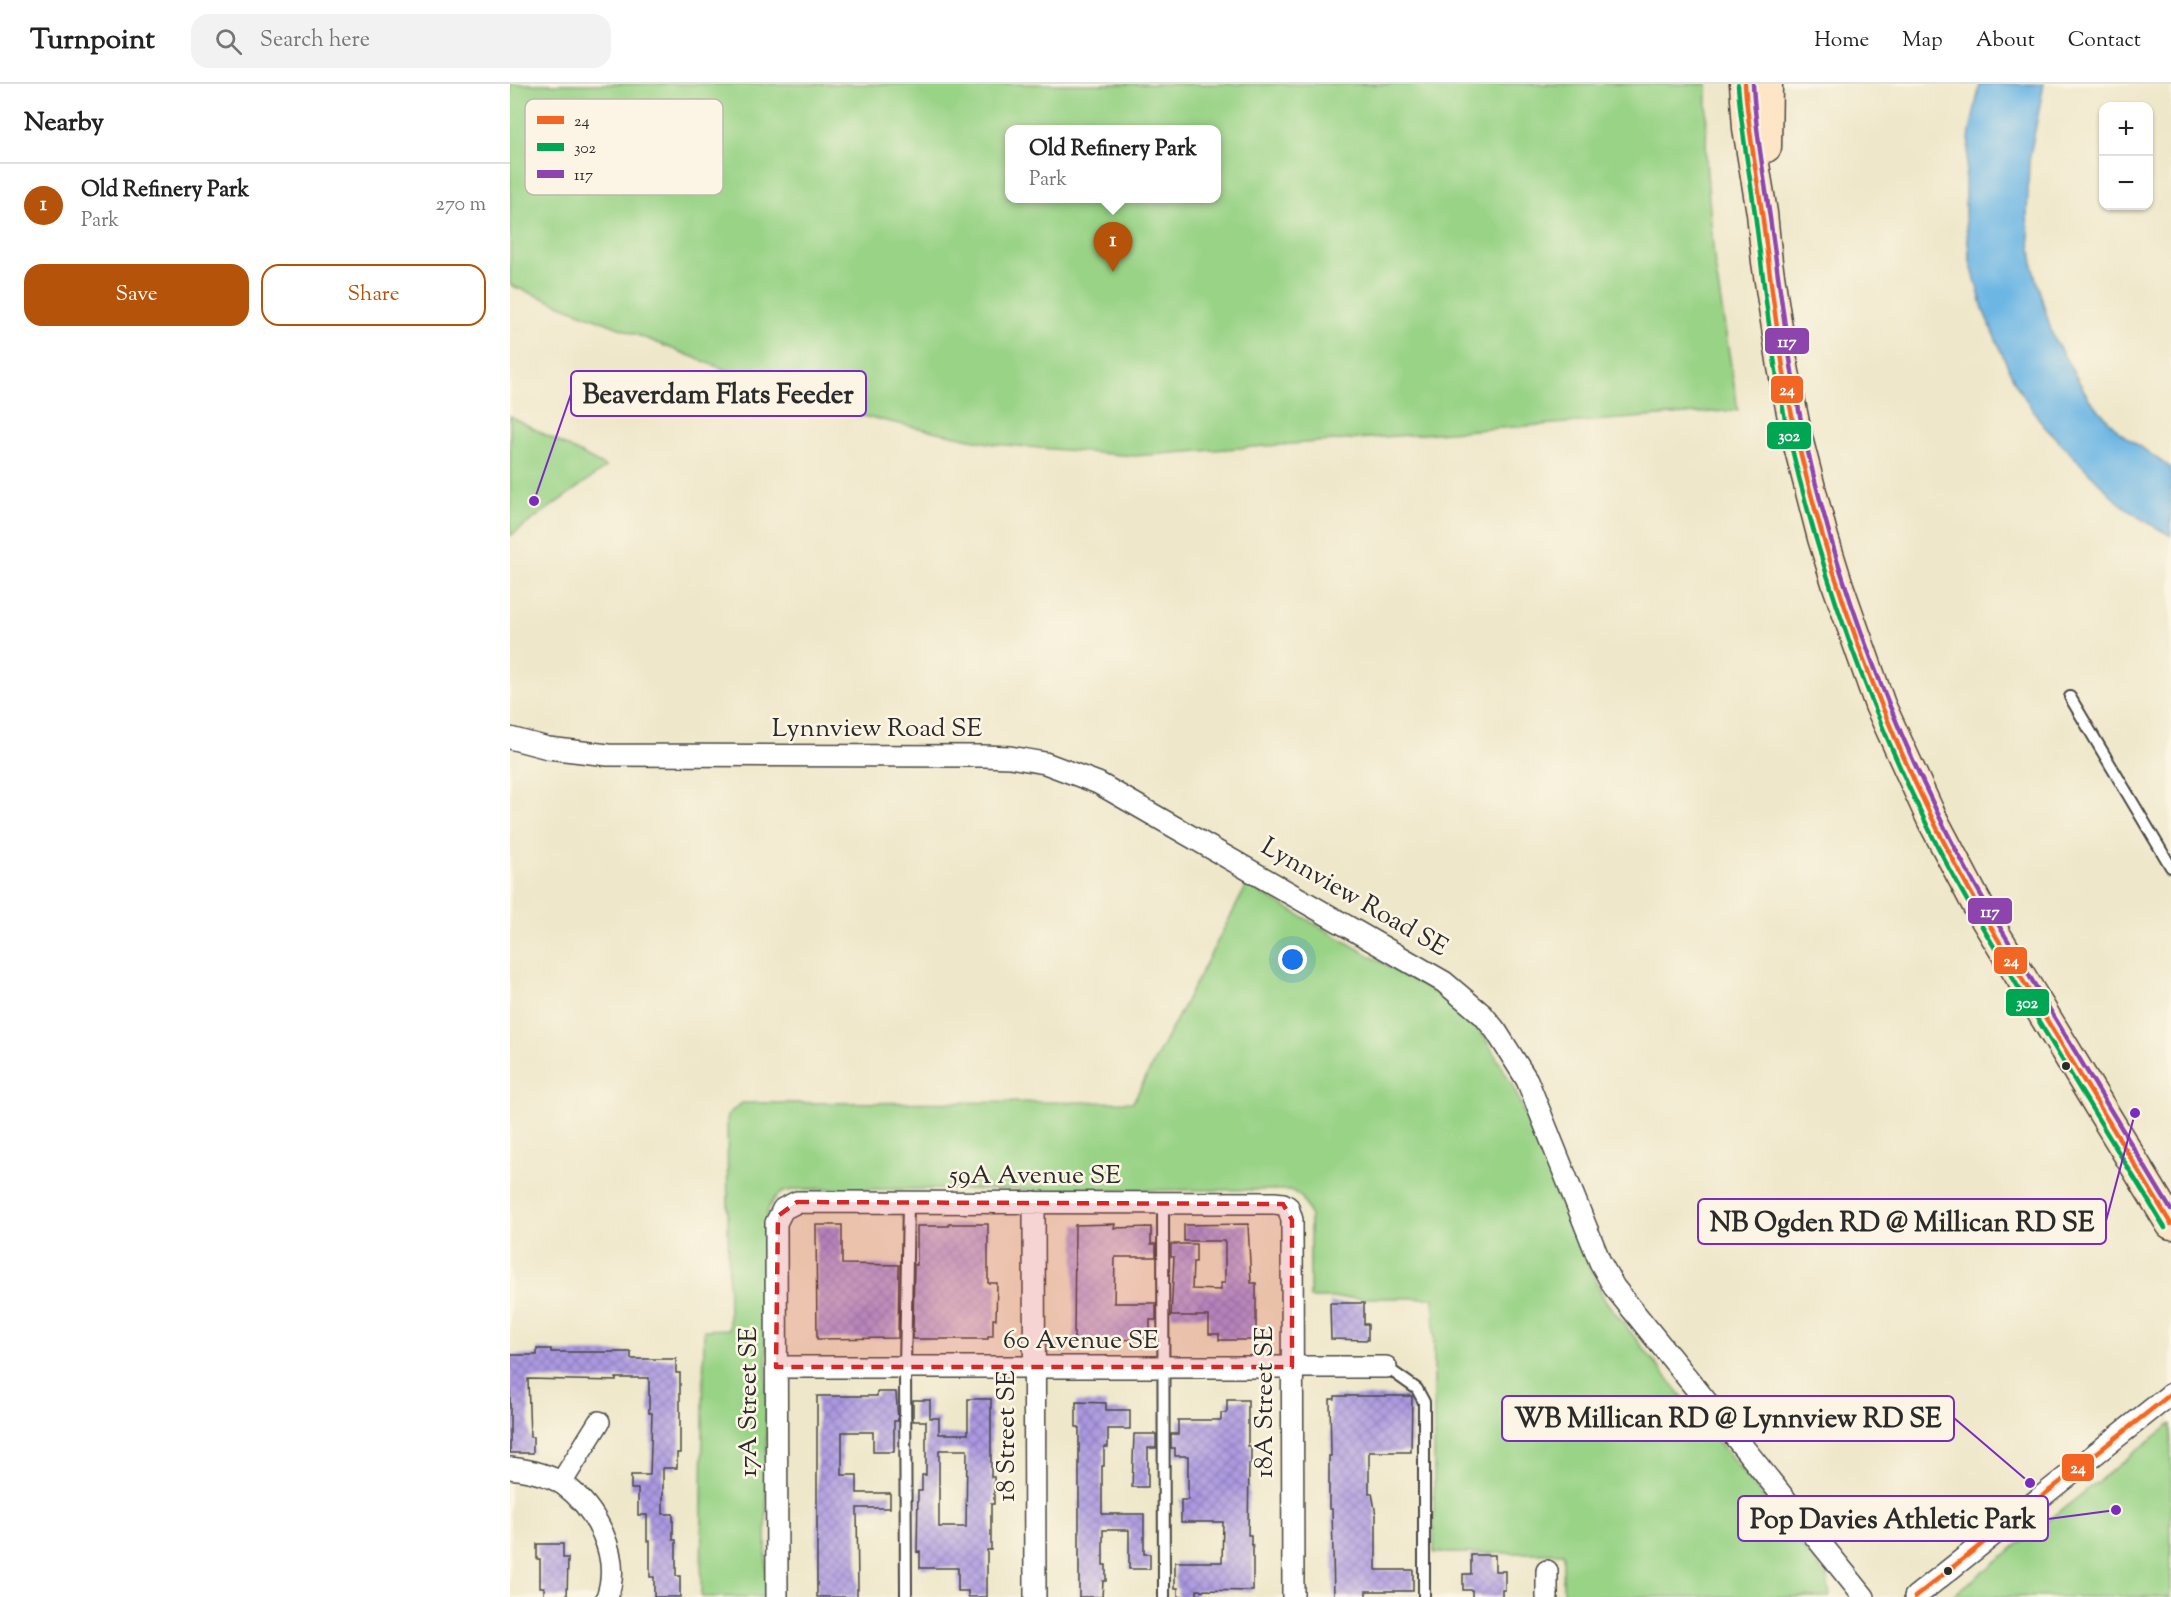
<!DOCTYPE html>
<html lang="en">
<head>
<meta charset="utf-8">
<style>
	body { margin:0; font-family:"Sorts Mill Goudy",serif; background:#f2f2f2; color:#222 }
	.controls { position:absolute; right:18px; top:18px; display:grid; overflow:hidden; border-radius:12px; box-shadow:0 2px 4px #0004 }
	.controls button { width:54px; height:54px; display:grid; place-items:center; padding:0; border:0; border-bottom:2px solid #e0e0e0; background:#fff; color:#222; font:30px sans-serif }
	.you { position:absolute; left:783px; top:876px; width:21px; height:21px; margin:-15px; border:4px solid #fff; border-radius:50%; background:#1a73e8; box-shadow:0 0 0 9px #1a73e833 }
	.badge { display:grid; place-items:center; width:39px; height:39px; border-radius:50%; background:#b45309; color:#fff; font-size:20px; font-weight:700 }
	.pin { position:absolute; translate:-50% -50px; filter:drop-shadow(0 2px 3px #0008) }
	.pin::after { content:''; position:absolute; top:32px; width:21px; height:18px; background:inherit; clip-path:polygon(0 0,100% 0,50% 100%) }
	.popup { position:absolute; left:495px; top:41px; width:216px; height:78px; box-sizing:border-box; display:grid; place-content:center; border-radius:12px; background:#fff; filter:drop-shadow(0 2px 4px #0005); font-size:20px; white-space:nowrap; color:#767676 }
	.popup b { font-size:22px; color:#222 }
	.popup::after { content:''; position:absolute; left:50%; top:100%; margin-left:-12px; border:12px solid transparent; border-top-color:#fff }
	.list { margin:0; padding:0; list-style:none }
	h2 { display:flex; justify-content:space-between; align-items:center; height:78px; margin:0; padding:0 24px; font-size:26px }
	h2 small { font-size:20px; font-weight:400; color:#767676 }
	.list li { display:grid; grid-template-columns:39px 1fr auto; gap:18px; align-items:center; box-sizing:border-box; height:84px; padding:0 24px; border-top:2px solid #e0e0e0 }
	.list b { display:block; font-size:22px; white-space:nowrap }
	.list p { margin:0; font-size:20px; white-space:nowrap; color:#767676 }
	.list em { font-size:20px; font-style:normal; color:#767676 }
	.actions { display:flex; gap:12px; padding:18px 24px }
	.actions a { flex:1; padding:14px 0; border:2px solid #b45309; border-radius:18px; text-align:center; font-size:21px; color:#b45309 }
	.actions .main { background:#b45309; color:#fff }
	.icon { flex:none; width:33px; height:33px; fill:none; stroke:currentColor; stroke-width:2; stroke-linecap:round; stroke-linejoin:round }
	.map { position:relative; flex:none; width:1661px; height:1513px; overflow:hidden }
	header { display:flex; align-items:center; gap:36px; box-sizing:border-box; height:84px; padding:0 30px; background:#fff; border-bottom:2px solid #e0e0e0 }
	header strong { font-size:28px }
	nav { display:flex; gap:33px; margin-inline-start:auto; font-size:21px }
	.search { width:420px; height:54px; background:#f2f2f2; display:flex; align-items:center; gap:15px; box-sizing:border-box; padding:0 21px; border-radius:18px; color:#767676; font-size:22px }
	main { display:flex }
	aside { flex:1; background:#fff }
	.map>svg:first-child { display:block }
</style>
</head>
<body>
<header>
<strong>Turnpoint</strong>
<div class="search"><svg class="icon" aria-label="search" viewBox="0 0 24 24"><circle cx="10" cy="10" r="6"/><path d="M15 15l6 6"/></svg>Search here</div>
<nav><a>Home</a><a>Map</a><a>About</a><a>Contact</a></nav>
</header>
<main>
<aside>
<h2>Nearby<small></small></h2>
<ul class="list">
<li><span class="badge">1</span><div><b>Old Refinery Park</b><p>Park</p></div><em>270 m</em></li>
</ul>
<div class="actions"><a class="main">Save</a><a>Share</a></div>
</aside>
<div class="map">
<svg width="1661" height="1513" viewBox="0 0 1661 1513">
	<defs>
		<pattern id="building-cross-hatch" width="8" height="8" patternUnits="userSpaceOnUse" patternTransform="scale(1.5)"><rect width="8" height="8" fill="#ac99e1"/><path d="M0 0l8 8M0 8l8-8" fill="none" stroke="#8c7db7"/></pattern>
	</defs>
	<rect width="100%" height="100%" fill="#fcf5e5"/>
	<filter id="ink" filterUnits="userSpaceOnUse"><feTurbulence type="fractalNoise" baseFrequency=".0167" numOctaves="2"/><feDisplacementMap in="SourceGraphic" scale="12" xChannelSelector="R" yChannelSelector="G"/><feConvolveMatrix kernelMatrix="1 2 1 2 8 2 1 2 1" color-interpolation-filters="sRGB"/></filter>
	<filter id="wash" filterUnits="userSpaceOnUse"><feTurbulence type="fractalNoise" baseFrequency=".008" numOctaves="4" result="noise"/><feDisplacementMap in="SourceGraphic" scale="24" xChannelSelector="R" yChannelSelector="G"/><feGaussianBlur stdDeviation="1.35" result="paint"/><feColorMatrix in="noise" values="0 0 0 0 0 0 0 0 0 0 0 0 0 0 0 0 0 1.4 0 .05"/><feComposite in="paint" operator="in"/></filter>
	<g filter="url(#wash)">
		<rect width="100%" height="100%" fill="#eee7c9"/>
		<path fill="#99d386" stroke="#627f58" stroke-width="1.5" fill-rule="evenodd" d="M0,0H1197L1196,78L1204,175L1228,326L624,372L484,360L310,323L0,201ZM706,45V114H500V45Z
			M0,332L96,383L0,452Z
			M737,801L925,909L974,952L1004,1004L1059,1138L1094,1215L1317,1493L1320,1513H1053V1469H924V1214H800V1131L792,1114L781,1106L295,1105C274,1106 265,1107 257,1128L256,1513H191L194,1246L219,1245L217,1031L232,1019L623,1018Z
			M1661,1340V1513H1441Z"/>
		<path fill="#6cb6e4" stroke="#4c7088" stroke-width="1.5" d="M1470,0H1534L1519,77L1517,133L1524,188L1543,253L1579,315L1609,348L1661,384V452L1628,433L1605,415L1533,341L1505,299L1474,228L1460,177L1455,132V97L1460,47Z"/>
		<g id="blocks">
			<path fill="url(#building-cross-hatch)" fill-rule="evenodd" d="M439,1140H478V1199H487L486,1235H483V1252H478V1255H403L404,1181H407V1142H439Z
				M605,1140L604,1144L641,1143V1160H646V1173H605L604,1219H646V1236H640V1255L564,1257L565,1141Z
				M738,1140L741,1199H746V1256H709V1250H699V1232H661L664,1173H661V1160H686V1178H683L682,1205L711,1206V1199H715V1157H674V1141Z
				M306,1141H332V1180L389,1181L388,1254L307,1255Z
				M820,1219H854V1240H858V1256L821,1255Z
				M27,1265H41V1268H121V1275H166V1289H170V1369H167V1384H153V1430H163V1456H166V1492H170V1513H144V1493H140V1457H137V1431H128V1405H121V1391H140L142,1329H139V1294H106V1297L18,1295L20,1353H23V1369H0V1271H27Z
				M367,1308H386L388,1337H384V1368H363V1348H332V1391H347V1409H380V1424H347L348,1505H347V1513H307V1312H367Z
				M825,1312H902L901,1368H859V1409H862L866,1431V1486H903V1507H856V1513H824L822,1425H819V1372H821L820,1315H825Z
				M458,1315H481V1393H484V1420H481V1466H477V1513H458V1507H448V1484H410V1467L407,1468L408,1407H412V1391H416V1337H403V1316H420V1334H429V1350H458ZM429,1366H457L456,1443H429Z
				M717,1316H738V1362H741V1380H739L738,1451H741V1461H743V1507L687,1506V1513H668V1504H665V1478H712L713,1438H671V1416H678V1372H665V1364H661V1350H668V1336H711V1329H717Z
				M566,1318L596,1319V1326H620V1345H598V1363H594V1382H592V1430H634V1470H640V1485H619V1446H593V1481H596V1497H593L592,1513H569V1343H566Z
				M624,1350H646V1364H638V1403H622Z
				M27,1460H53V1474H58L57,1513H34V1503H30V1475H27Z
				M961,1471H985V1487H995V1506H992V1513H962V1506H953V1490H961Z"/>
		</g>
	</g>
	<g filter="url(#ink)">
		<use href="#blocks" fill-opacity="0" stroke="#484743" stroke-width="1.5"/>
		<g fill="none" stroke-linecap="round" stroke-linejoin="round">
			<defs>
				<path id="lane" d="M1560,613L1661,783
					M653,1119L654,1513
					M876,1283L907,1305L914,1318V1513
					M396,1513L395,1283L398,1118"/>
				<path id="street" d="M0,654L38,664L98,671L474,672L500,673L535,679L588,699L934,898L973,931L986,947L1017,996L1090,1178L1104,1203L1354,1513
					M524,1118L525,1513
					M266,1283H876
					M0,1384C17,1386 38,1390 53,1400C86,1424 112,1472 97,1513
					M51,1399L89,1338
					M1037,1487V1513
					M267,1513L266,1139L273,1125L287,1118L764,1119L773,1120L778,1123L782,1136L783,1513
					M1405,1513L1661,1310"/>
				<path id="secondary" d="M1235,0L1238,44L1252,129L1257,178L1273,283L1287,354L1313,454L1328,502L1370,621L1422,735L1469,824L1661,1140
					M1256,63L1257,0"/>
			</defs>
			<use href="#lane" stroke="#484743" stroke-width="14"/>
			<use href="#street" stroke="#484743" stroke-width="24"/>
			<use href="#secondary" stroke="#484743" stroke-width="33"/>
			<use href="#lane" stroke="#fff" stroke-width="10"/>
			<use href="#street" stroke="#fff" stroke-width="21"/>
			<use href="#secondary" stroke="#fee5c5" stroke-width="30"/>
			<defs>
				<path id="bus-1" d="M1235,0C1238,44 1246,86 1252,129C1262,205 1270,281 1287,355C1318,486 1363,614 1422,734C1453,799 1491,861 1529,923C1573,995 1617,1068 1661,1140
					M1405,1513L1661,1310"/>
				<path id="bus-2" d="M1228,1C1231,44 1239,86 1245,130C1255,206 1262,282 1280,357C1311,488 1356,616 1415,737C1446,802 1485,864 1522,926C1566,999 1610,1071 1655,1144"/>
				<path id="bus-3" d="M1243,0C1245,43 1253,85 1259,127C1270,202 1278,277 1294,351C1323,482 1370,610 1428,730C1459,795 1497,855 1534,916C1576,986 1619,1056 1661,1126"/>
			</defs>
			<use href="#bus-1" stroke="#fcf5e5" stroke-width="9"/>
			<use href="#bus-2" stroke="#fcf5e5" stroke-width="9"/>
			<use href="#bus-3" stroke="#fcf5e5" stroke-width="9"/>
			<use href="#bus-1" stroke="#f26522" stroke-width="4.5"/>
			<use href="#bus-2" stroke="#00a651" stroke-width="4.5"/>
			<use href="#bus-3" stroke="#8e44ad" stroke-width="4.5"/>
		</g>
	</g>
	<path fill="#d62828" fill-opacity="0.2" stroke="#d62828" stroke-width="4.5" stroke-dasharray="12 8" stroke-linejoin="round" d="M287,1118L773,1120L782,1136V1283H266L268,1132Z"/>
	<g fill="#2b2b2b" stroke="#fcf5e5" stroke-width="2">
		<circle cx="1556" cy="982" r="5"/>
		<circle cx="1438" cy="1487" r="5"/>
	</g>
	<g text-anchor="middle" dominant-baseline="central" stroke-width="5" stroke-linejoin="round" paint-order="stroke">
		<g font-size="26" fill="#2b2b2b" stroke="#fcf5e5">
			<text x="367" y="645">Lynnview Road SE</text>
			<text transform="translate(844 814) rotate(30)">Lynnview Road SE</text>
			<text x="525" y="1092">59A Avenue SE</text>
			<text x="571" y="1257">60 Avenue SE</text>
			<text transform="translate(239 1318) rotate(-90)">17A Street SE</text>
			<text transform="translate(755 1318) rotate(-90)">18A Street SE</text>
			<text transform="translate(497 1352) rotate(-90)">18 Street SE</text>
		</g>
	</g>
	<rect x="15" y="15" width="198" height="96" rx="9" fill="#fcf5e5" stroke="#bdb8ad" stroke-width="1.5"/>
	<rect x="27" y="32" width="27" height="8" fill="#f26522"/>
	<rect x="27" y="59" width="27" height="8" fill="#00a651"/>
	<rect x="27" y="86" width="27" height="8" fill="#8e44ad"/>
	<g font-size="16" fill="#2b2b2b">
		<text x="64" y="42">24</text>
		<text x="64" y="69">302</text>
		<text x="64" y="96">117</text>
	</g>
	<path fill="none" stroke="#7b2cbf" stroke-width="2" d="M24 417L61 310M1625 1029L1596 1137M1520 1399L1444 1334M1606 1426L1538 1435"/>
	<g fill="#7b2cbf" stroke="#fcf5e5" stroke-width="2">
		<circle cx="24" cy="417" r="6"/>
		<circle cx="1625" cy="1029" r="6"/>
		<circle cx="1520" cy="1399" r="6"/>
		<circle cx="1606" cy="1426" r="6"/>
	</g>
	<g fill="#fcf5e5" stroke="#7b2cbf" stroke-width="2">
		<rect x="61" y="287" width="295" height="45" rx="6"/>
		<rect x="1188" y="1115" width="408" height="45" rx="6"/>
		<rect x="992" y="1312" width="452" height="45" rx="6"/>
		<rect x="1228" y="1412" width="310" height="45" rx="6"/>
	</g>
	<g font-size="27" text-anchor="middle" font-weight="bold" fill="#2b2b2b">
		<text x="208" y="319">Beaverdam Flats Feeder</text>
		<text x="1392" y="1147">NB Ogden RD @ Millican RD SE</text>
		<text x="1218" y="1343">WB Millican RD @ Lynnview RD SE</text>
		<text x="1383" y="1444">Pop Davies Athletic Park</text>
	</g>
	<g stroke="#fcf5e5" stroke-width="2">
		<rect x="1254" y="243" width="46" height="28" rx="6" fill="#8e44ad"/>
		<rect x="1260" y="291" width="34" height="29" rx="6" fill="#f26522"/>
		<rect x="1256" y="337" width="46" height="29" rx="6" fill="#00a651"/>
		<rect x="1457" y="813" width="46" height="28" rx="6" fill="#8e44ad"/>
		<rect x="1483" y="862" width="35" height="29" rx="6" fill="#f26522"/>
		<rect x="1495" y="904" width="45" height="29" rx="6" fill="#00a651"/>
		<rect x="1551" y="1369" width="34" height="29" rx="6" fill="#f26522"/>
	</g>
	<g font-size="16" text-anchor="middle" font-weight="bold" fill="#fff">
		<text x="1277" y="263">117</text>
		<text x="1277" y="311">24</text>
		<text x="1279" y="357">302</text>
		<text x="1480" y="833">117</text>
		<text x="1501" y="882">24</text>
		<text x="1517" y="924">302</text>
		<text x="1568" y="1389">24</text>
	</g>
</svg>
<div class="controls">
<button>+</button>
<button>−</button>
</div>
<div class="you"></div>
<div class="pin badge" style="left:603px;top:188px">1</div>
<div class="popup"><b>Old Refinery Park</b>Park</div>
</div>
</main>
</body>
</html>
